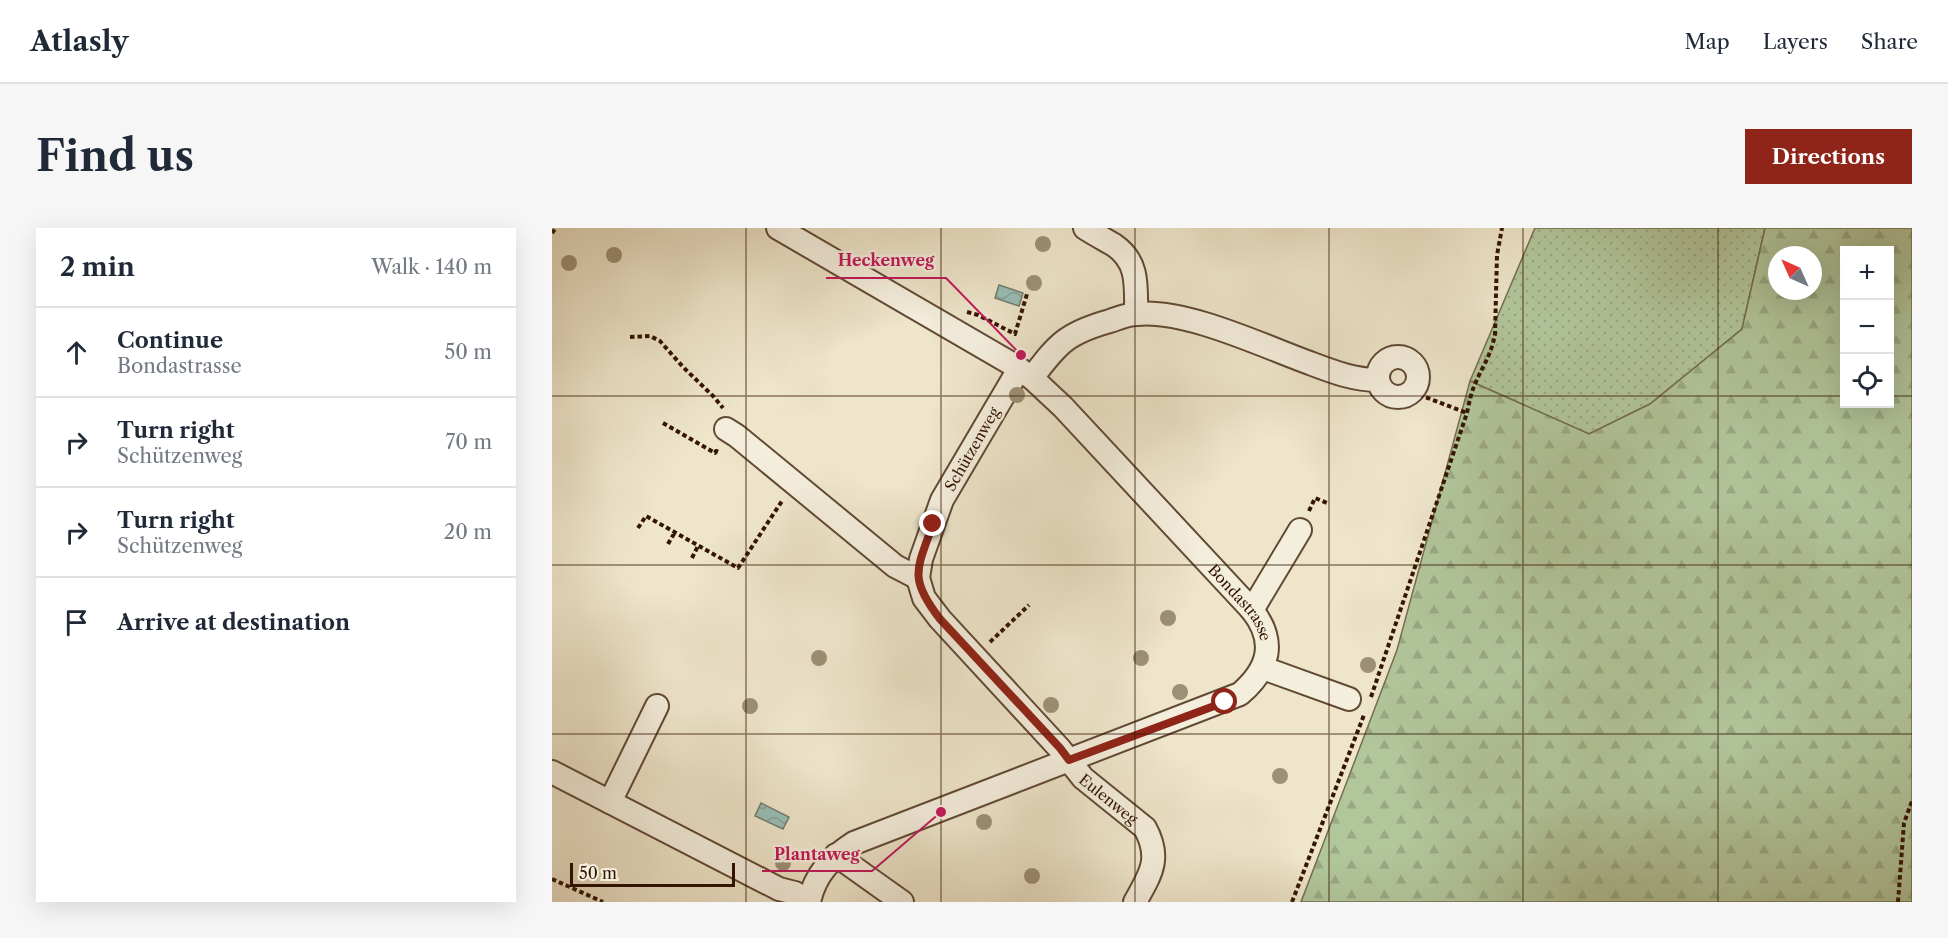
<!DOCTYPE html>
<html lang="en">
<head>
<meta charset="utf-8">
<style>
	body { margin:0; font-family:"Libre Caslon Text",serif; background:#f6f6f7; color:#1f2937 }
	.controls { position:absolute; right:18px; top:18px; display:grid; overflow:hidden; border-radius:0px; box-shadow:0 6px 24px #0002 }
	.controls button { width:54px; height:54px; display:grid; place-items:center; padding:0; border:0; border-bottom:2px solid #e0e1e3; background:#fff; color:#1f2937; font:30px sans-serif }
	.compass { position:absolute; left:1216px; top:18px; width:54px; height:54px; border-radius:50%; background:#fff; box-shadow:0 6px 24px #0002; rotate:315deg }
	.scale { position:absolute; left:18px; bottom:15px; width:165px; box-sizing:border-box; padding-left:6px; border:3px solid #341501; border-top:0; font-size:16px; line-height:21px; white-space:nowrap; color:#341501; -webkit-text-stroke:4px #f4eedd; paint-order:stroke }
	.stop { position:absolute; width:18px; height:18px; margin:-14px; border:4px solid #8f2418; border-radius:50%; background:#fff }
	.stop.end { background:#8f2418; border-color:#fff; box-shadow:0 2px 6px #0008 }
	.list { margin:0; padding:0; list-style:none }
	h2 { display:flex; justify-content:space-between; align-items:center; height:78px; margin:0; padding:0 24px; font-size:26px }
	h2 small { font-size:20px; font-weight:400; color:#747a83 }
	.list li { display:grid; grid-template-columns:39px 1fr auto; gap:18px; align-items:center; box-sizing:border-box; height:90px; padding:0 24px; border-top:2px solid #e0e1e3 }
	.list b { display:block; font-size:22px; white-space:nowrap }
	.list p { margin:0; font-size:20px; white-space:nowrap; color:#747a83 }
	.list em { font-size:20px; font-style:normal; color:#747a83 }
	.icon { flex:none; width:33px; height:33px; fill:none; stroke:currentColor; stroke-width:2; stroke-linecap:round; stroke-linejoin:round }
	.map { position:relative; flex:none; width:1360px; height:674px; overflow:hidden; border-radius:0px }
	header { display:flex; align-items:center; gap:36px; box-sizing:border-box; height:84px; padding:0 30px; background:#fff; border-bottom:2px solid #e0e1e3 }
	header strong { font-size:28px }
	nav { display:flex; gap:33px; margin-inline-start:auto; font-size:21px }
	.intro { display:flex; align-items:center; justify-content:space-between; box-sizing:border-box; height:144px; padding:0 36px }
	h1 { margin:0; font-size:42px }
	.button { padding:15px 27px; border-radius:0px; background:#8f2418; color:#fff; font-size:21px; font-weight:700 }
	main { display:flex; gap:36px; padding:0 36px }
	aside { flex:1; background:#fff; border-radius:0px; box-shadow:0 6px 24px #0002 }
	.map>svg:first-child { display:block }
</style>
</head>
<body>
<header>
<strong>Atlasly</strong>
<nav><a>Map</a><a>Layers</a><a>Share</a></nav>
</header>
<div class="intro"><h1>Find us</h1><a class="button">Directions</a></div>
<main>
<aside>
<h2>2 min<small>Walk · 140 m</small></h2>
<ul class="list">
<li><svg class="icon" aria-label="ahead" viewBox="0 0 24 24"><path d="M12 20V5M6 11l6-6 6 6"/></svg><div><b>Continue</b><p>Bondastrasse</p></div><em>50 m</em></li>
<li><svg class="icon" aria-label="right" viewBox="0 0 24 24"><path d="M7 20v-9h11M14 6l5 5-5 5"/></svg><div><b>Turn right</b><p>Schützenweg</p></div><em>70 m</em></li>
<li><svg class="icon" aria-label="right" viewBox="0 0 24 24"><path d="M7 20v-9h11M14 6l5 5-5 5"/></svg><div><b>Turn right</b><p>Schützenweg</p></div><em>20 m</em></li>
<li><svg class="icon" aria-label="arrive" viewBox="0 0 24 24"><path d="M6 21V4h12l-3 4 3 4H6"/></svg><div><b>Arrive at destination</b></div></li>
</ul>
</aside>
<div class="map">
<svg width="1360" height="674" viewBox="0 0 1360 674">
	<defs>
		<pattern id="grass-dots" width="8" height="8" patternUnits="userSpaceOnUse" patternTransform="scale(1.5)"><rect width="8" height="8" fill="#b2c69c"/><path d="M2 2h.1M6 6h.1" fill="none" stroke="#9aa985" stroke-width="1.8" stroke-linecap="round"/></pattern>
		<pattern id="forest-firs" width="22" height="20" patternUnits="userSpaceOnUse" patternTransform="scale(1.5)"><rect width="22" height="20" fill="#b2c69c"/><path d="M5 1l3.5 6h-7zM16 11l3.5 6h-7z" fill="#9aa985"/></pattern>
		<pattern id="water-waves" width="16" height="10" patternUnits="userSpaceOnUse" patternTransform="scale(1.5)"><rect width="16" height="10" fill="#99bfb7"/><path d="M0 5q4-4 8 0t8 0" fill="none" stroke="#84a39c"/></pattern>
	</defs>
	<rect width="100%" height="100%" fill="#eee5cb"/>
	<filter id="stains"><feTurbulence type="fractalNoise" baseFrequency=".00333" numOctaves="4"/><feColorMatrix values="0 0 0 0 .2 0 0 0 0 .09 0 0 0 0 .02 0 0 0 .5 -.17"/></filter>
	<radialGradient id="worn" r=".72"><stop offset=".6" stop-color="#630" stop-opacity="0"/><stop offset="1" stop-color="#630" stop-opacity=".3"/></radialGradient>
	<path fill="url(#grass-dots)" stroke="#736e4e" stroke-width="1.5" d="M983,0H1213L1190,101L1098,176L1037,206L918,153Z"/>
	<path fill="url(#forest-firs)" stroke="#736e4e" stroke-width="1.5" fill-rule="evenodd" d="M1213,0H1360V674H749L845,422L918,153L1037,206L1098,176L1190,101ZM1292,22H1338V176H1292ZM1225,27H1261V63H1225Z"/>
	<path fill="url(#water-waves)" stroke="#717b6e" stroke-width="1.5" d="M447,57L471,65L467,78L443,70Z
		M209,575L237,589L231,601L203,588Z"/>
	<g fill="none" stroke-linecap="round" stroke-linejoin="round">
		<defs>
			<g id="minor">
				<path id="s1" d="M226,0L460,136L480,150L511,179L700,382C725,414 717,441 688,466L302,615C279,630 263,646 257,674"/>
				<path d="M533,0C542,6 552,11 562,17C587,34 584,58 584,86"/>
				<circle cx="846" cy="149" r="20"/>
				<path id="s2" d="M467,141L390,272L369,331L366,350L372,370L388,391L508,521L531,550L593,600C610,631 598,647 583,674"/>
				<path d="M480,150C506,115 515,105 558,93C567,90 576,86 585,86C633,81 709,117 755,134C779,143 801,152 826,152"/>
				<path d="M174,201L185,208L343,338L366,350"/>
				<path d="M700,382L748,302"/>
				<path d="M711,440L797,471"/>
				<path d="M0,544L227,661L243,665L257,673"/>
				<path d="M58,574L105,478"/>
				<path d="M284,627L350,674"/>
			</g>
		</defs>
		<use href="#minor" stroke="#624934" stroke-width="26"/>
		<path stroke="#341501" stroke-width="4" stroke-dasharray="4.5 3" stroke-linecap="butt" d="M0,5L4,0
			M415,84L426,87L463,106L475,66
			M78,109L98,108L108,113L131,139L162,169L171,180
			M860,164L915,185
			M111,195L163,225L164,223L167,224
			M757,283L763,270L775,275
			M86,300L94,288L186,340L230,273L229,272
			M116,316L123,304
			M140,330L146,318
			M438,414L477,377
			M819,469L915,185C917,175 919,165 923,156C931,137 939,128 943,106L945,27L950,0
			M0,651L51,674
			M740,674L812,487
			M1346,674L1352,595L1360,573"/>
		<use href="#minor" stroke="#f4eedd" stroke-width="22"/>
	</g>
	<g fill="#9d9076">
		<circle cx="491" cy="16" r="8"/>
		<circle cx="62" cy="27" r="8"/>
		<circle cx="17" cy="35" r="8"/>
		<circle cx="482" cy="55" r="8"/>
		<circle cx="465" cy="167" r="8"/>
		<circle cx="616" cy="390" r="8"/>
		<circle cx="267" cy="430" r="8"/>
		<circle cx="589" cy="430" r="8"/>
		<circle cx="816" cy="437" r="8"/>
		<circle cx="628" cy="464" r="8"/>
		<circle cx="499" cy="477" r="8"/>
		<circle cx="198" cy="478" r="8"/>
		<circle cx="728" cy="548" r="8"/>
		<circle cx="432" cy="594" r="8"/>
		<circle cx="231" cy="635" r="8"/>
		<circle cx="480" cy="648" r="8"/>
	</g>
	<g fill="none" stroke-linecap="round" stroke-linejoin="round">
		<path stroke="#8f2418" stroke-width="8" d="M381,296C365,341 356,350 388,391L508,520L517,532L673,474"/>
	</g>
	<path fill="none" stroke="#341501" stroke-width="1.5" stroke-opacity="0.55" d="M194,0V674M389,0V674M583,0V674M777,0V674M971,0V674M1166,0V674M0,168H1292M1338,168H1360M0,337H1360M0,506H1360"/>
	<g text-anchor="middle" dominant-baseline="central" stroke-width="5" stroke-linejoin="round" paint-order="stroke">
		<g font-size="15" fill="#341501" stroke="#f4eedd">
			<text transform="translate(420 221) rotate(-60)">Schützenweg</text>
			<text stroke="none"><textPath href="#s1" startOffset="602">Bondastrasse</textPath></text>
			<text stroke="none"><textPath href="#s2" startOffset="528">Eulenweg</textPath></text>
		</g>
	</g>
	<path fill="none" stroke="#c2185b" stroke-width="2" d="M469 127L394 50H274M389 584L320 643H210"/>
	<g fill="#c2185b" stroke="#f4eedd" stroke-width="2">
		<circle cx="469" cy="127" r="6"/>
		<circle cx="389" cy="584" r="6"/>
	</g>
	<g font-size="16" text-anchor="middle" font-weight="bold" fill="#c2185b" stroke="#f4eedd" stroke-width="5" stroke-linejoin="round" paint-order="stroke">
		<text x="334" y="38">Heckenweg</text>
		<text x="265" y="632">Plantaweg</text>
	</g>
	<rect width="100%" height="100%" filter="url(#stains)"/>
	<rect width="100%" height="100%" fill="url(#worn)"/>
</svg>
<div class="controls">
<button>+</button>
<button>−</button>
<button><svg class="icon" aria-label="locate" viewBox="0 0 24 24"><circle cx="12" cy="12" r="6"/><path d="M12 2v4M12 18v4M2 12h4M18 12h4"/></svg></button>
</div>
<svg class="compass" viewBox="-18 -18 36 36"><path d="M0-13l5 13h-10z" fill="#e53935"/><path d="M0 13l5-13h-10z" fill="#747a83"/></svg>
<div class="scale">50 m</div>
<div class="stop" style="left:673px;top:474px"></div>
<div class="stop end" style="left:381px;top:296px"></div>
</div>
</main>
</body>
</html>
